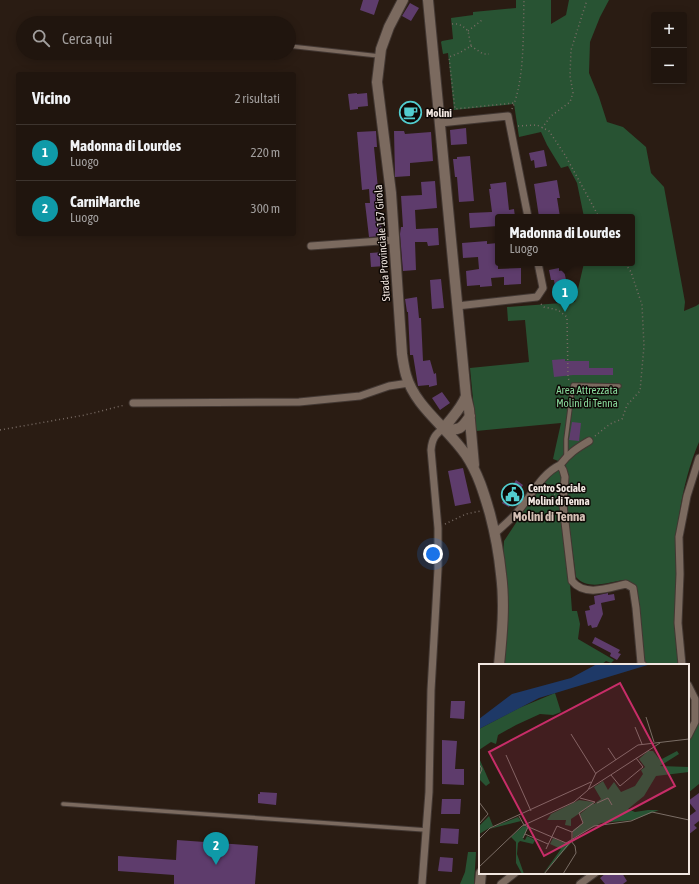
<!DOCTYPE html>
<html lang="it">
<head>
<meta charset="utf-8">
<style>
	body { margin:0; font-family:"Asap Condensed",sans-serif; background:#2d221c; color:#f1f3f6 }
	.controls { position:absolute; right:12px; top:12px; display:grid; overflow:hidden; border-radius:4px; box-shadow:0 2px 10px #0003 }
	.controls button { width:36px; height:36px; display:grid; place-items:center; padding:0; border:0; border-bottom:1px solid #3d342e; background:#20150e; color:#f1f3f6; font:20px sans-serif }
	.you { position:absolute; left:433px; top:554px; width:14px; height:14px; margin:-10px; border:3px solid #fff; border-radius:50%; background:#1a73e8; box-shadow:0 0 0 6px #1a73e833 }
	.badge { display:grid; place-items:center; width:26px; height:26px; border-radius:50%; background:#0f766e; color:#fff; font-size:13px; font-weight:700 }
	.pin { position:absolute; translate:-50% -33px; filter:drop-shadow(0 1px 2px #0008) }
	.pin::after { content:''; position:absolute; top:21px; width:14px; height:12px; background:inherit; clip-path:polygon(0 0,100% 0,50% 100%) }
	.popup { position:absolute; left:495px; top:214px; width:140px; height:52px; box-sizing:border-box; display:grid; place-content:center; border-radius:4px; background:#20150e; filter:drop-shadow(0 1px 3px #0005); font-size:13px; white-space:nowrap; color:#a29f9e }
	.popup b { font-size:15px; color:#f1f3f6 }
	.popup::after { content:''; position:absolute; left:50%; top:100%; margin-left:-8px; border:8px solid transparent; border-top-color:#20150e }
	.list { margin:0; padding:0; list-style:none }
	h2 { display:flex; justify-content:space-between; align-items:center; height:52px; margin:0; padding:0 16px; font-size:17px }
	h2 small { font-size:13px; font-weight:400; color:#a29f9e }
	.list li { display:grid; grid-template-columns:26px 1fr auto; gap:12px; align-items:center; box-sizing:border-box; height:56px; padding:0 16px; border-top:1px solid #3d342e }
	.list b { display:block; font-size:15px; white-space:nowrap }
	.list p { margin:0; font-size:13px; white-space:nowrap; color:#a29f9e }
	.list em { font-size:13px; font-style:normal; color:#a29f9e }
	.icon { flex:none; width:22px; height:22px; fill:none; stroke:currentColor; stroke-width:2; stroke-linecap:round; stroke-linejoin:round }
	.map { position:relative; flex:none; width:699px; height:884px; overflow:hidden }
	.search { position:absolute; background:#20150e; box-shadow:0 2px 10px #0003; left:16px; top:16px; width:280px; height:44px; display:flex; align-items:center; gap:10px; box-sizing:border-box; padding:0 14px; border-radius:22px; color:#a29f9e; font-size:15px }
	.panel { position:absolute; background:#20150e; box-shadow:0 2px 10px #0003; left:16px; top:72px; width:280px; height:164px; border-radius:4px }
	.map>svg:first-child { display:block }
</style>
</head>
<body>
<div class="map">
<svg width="699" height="884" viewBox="0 0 699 884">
	<rect width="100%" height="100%" fill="#2a1c13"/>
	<path fill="#285333" d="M516,0H551V24L566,15L569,0H609L600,17L590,42L589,73L599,97L607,122L623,127L646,147L651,173L664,187L685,302L684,311L696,306L699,304V442C686,472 680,505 676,537L680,665H645L642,660L633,586L624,580C608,582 588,591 576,577L566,500V469L565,465L566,464L553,459L561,423L476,431L470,368L529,362L525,320L508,321L507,307L575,302L584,263H632V217H584L577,183L568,166L561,168L547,145L541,132L519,137L514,104L454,110L448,53L443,54L441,42L442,41L453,39L451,18L473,15V12L516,8Z
		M558,469L562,472L572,611H577L580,624L578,639L614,660L611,663L606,661L601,665H504L508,595L503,554L504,541L539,488L550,476Z
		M699,720V784L688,793V740L695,730Z
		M468,852H476L474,884H460L465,872Z"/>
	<path fill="#5e3c6c" d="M363,0H379L374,15L360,10Z
		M410,3L419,8L411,21L402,16Z
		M357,93V94L367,93L368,106L358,107V109L350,110L348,94Z
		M466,128L467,144L451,145L450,130Z
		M376,131L377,147H374L380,209H378V222H381L382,236L369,237L365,203H370L369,189L362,190L357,132Z
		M394,131H404L405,134L431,132L433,161L410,163V176L395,177Z
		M544,150L547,166L535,168L534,160L531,161L529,153Z
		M470,156L474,201L459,202L457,177H455L453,159H457V157Z
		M557,180L560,198H557L560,217H539L534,184Z
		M435,181L437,208L415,210L416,229L438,228L439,245L428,246L427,242H415L416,270L403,271L400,234L401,227H403L401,196L422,195L421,182Z
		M506,182L509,210L514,209L515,217H498V226L470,228L469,213L492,212L489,189H491L490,184Z
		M487,241V244L498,243V269L521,268V284L504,285V277L491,278L492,286L480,287V285L467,286L466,271L479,269L478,257L463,258L462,243Z
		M384,252L385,266L371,267L370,253Z
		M559,268V271L564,270L567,285L555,287L554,280H551L549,270Z
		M441,279L444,308L432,309L430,280Z
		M417,297L419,318H421L423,361L430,360L434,374L436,373L437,385L429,387V385L418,386L413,355H410L408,312H407L405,299Z
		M565,359V361H589V368H613V375H573L554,377L552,360Z
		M442,392L450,403L440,410L432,398Z
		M572,422L581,423L579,441L569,440Z
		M463,468L471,503L455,506L448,471Z
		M516,480L523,485L509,507L502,503Z
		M608,593V595L614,594L615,600L601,603L603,614L597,627L592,628L591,625L588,626L585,611L590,610L589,606L595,604L594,596Z
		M595,637L620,650L618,653L621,654L617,660L610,656L611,653L592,643Z
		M451,701H465L464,719L450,718Z
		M442,740L457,741L455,769H464V785L442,784Z
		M260,792L277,793L276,805L258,803V794H260Z
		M699,793V821L694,825L697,828L688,835V817L696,811L688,801Z
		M442,799H461L460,814H441Z
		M441,828L459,829L458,844L440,843Z
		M177,840L258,846L255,884H174V875L118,871V856L176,860Z
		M440,857L453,858L452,872L438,871Z
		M606,873H622L627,881L623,884H605L600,878Z"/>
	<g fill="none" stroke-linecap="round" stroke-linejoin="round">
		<defs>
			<path id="service" d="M289,46L379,56
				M566,456V439L573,385L619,386
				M63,804L426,830"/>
			<path id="minor" d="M440,123L508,116L528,217
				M311,246L394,240
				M457,306L537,297L543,288L538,263
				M133,403L299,402L360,396L389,386L409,383
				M560,465C568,454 577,448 589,441
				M494,534C503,526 512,519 519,510C532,495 541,474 560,465L563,470L565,477L563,505L572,581C585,597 608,588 626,584L633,588L636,608L641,663L643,665
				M682,665L678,623L680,574L679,537L687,496L699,458
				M688,685L695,699V722L688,736
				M422,884L429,792L431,690L438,569V528L431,450C432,439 435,434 444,428
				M501,884L515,873
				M580,884L595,873"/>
			<path id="secondary" d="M403,0L389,27L381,49L377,82L391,193L402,354C403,361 404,368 406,375C415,407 448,428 466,455C478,473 484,493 490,514C495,533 499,554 501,574C505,604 502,635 499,665
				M428,0L466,396L469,409L474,465
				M444,428C452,417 461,409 466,396
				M444,428C459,432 462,428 470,416
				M480,884L481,873"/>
		</defs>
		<use href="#service" stroke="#433833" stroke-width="5.5"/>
		<use href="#minor" stroke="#433833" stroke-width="9"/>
		<use href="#secondary" stroke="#433833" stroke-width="12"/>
		<path stroke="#796c65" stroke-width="1.5" stroke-dasharray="1 3" stroke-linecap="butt" d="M452,24C459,23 463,26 468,31L471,46L459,53L449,57L455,109L514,103
			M468,31L482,20
			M471,46L483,54H489
			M512,109C525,79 523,32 524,0
			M518,126L537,125L549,131L565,155L599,217
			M542,128L551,116L570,102L573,93L570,76L571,50L587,0
			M541,304L544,307L558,310L567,317L568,378L569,380
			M0,430L85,415L125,405
			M595,436L610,424L622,419L627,405L640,391L644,346L642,305L631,272L625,263
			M544,488L556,495
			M445,524L466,514L481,511"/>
		<use href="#service" stroke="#7b6a5f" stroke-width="3.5"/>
		<use href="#minor" stroke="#7b6a5f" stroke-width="7"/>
		<use href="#secondary" stroke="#7b6a5f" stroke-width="10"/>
	</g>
	<defs>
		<symbol id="cafe-ring" viewBox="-11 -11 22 22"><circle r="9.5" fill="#0e0805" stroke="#52cdcf" stroke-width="1.5"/><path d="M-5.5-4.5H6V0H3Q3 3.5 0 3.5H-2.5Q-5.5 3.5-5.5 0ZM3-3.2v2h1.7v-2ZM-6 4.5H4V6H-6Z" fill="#52cdcf"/></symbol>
		<symbol id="civic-ring" viewBox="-11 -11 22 22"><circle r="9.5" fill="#0e0805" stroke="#52cdcf" stroke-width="1.5"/><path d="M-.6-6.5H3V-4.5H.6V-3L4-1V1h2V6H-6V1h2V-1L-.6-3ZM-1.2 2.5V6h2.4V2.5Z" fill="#52cdcf"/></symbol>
	</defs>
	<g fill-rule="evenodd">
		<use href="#cafe-ring" x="398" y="100" width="25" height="25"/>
		<use href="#civic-ring" x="500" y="482" width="25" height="25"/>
	</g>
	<g text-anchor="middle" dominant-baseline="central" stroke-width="3" stroke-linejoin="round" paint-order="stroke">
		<g font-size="11" font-weight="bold" fill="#f2e7e1" stroke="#0e0805" text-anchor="start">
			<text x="426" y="113">Molini</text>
			<text x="528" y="488">Centro Sociale<tspan x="528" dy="13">Molini di Tenna</tspan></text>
		</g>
		<g font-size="11" fill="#f2e7e1" stroke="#0e0805">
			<text transform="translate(382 243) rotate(-94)">Strada Provinciale 157 Girola</text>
		</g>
		<g font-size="11" fill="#89d99c" stroke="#0e0805">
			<text x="587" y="390">Area Attrezzata<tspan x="587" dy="13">Molini di Tenna</tspan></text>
		</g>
		<g font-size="13" font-weight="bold" fill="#d4c0b5" stroke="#0e0805">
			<text x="549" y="516">Molini di Tenna</text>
		</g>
	</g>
	<g transform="translate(479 664)">
		<rect width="210" height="210" fill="#2a1c13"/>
		<path d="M76,29L82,48L74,51L61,50L37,61L19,71L17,80L12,78L0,86V65L40,44ZM169,87H174L181,96L198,87L200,90L181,102L210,103V108L177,112L165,132L149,145L156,148L169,146H180L154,156L122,159L94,174V166L104,159L101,150L110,143L92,155V162L86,161L87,156H68L72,150L100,136L114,138L115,140L122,135L115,123L124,117L129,126L135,118L142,128L156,122L164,110L162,106L166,103L160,95ZM0,94L11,119L7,122L0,115ZM10,152L14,162L0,170V162ZM39,153L42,157L10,165L19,161ZM44,162L49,163L44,175L46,176L48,172L56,176L54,180L41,177L39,179L38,190L45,210H43L37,199V178L32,173ZM74,174L86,179H92L64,210L82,185L71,180Z" fill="#285333"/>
		<path d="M118,0H172L60,34L0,65V55L33,30L92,14Z" fill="#1e3967"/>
		<path fill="none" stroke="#7a6d65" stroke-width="1" d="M167,53L175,78M156,63L163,80M92,70L117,110M129,84L137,96M27,91L52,147M0,100L3,105L0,112M132,111L141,122L164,103L157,94M110,125L181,79M0,138L9,150L0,160M118,139L129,134L133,141M40,152L45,161L87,179L115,162L152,157L173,148L210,156M93,168L104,159L100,149L116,138L101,134M46,170L69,180M44,174L49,163M0,175L11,164L112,118M67,185L78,162L93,168V175M0,203L43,162L95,138L109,126L117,109L159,81L210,75M65,210L92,177L96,182L97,189L84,210"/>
		<path fill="#c72d68" fill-opacity="0.15" stroke="#c72d68" stroke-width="2" d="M141,19L196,122L65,192L10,88Z"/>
		<rect width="210" height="210" fill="none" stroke="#f2e7e1" stroke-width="2"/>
	</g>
</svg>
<div class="controls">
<button>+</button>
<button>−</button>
</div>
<div class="you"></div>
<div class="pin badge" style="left:565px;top:312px;background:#0f9aa8">1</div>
<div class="popup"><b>Madonna di Lourdes</b>Luogo</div>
<div class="pin badge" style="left:216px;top:865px;background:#0f9aa8">2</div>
<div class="search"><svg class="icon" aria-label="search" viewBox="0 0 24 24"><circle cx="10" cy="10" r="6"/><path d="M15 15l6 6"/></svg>Cerca qui</div>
<section class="panel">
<h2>Vicino<small>2 risultati</small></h2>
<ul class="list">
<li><span class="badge" style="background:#0f9aa8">1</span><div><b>Madonna di Lourdes</b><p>Luogo</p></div><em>220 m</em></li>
<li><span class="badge" style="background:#0f9aa8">2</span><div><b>CarniMarche</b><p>Luogo</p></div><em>300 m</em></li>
</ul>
</section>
</div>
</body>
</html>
